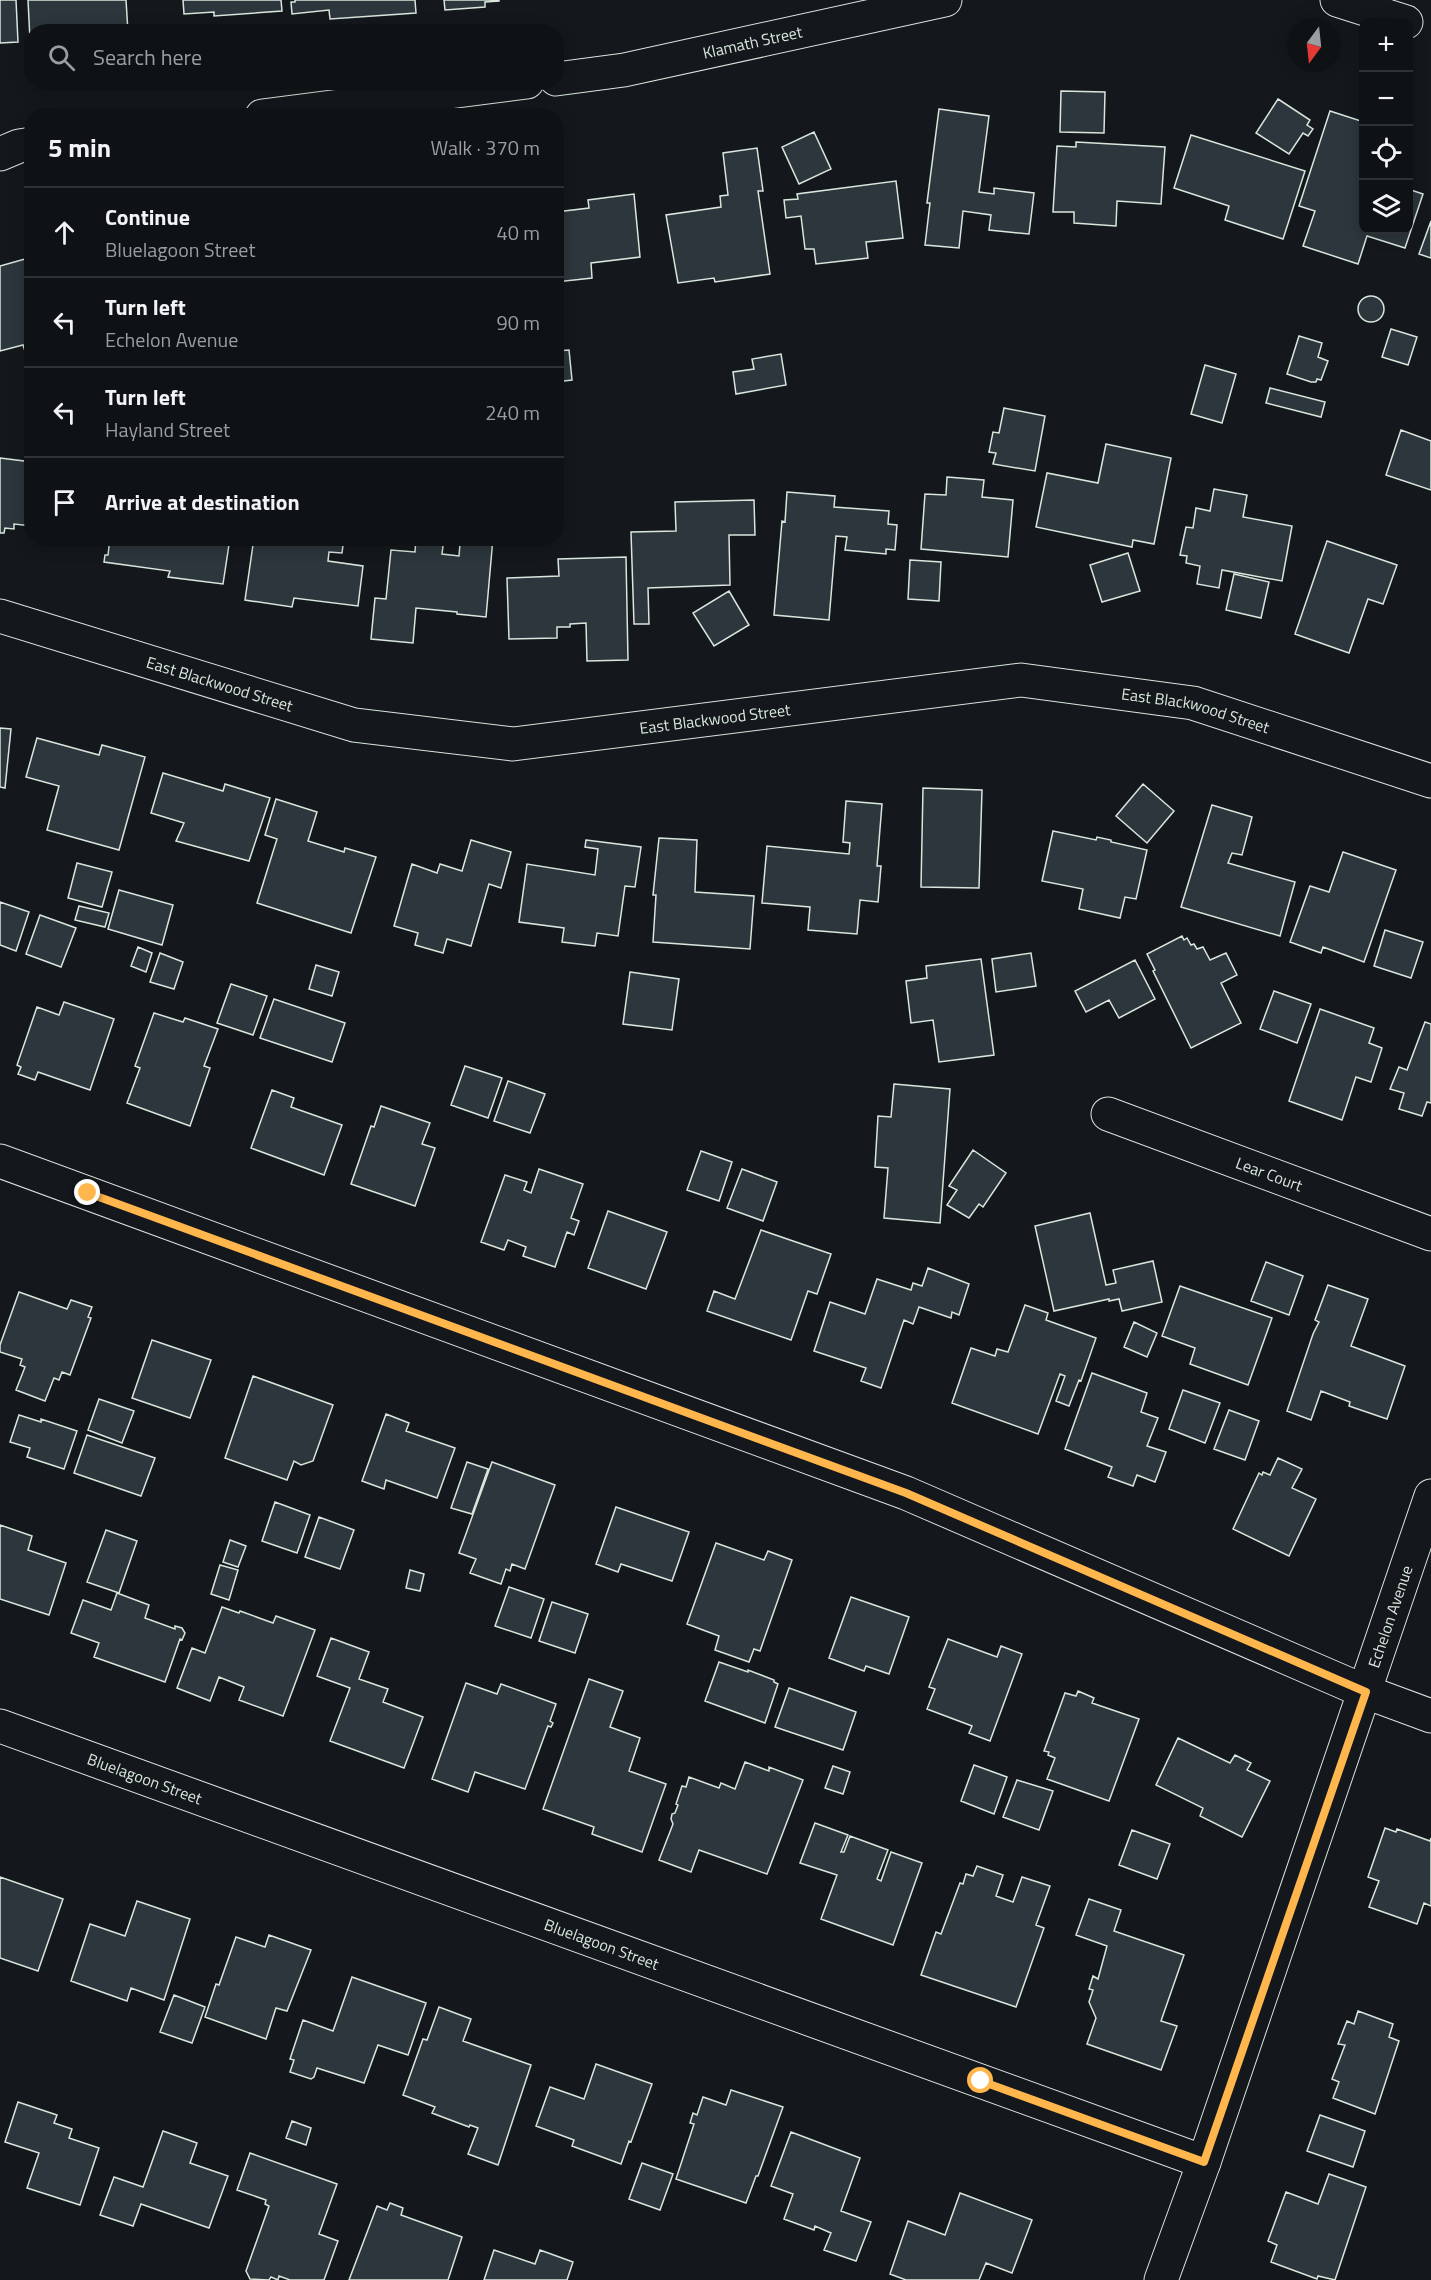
<!DOCTYPE html>
<html lang="en">
<head>
<meta charset="utf-8">
<style>
	body { margin:0; font-family:"Titillium Web",sans-serif; background:#181b1e; color:#f1f3f6 }
	.controls { position:absolute; right:18px; top:18px; display:grid; overflow:hidden; border-radius:12px; box-shadow:0 3px 15px #0003 }
	.controls button { width:54px; height:54px; display:grid; place-items:center; padding:0; border:0; border-bottom:2px solid #2f3234; background:#0f1215; color:#f1f3f6; font:30px sans-serif }
	.compass { position:absolute; left:1287px; top:18px; width:54px; height:54px; border-radius:50%; background:#0f1215; box-shadow:0 3px 15px #0003; rotate:195deg }
	.stop { position:absolute; width:18px; height:18px; margin:-14px; border:4px solid #ffb74d; border-radius:50%; background:#fff }
	.stop.end { background:#ffb74d; border-color:#fff; box-shadow:0 2px 6px #0008 }
	.list { margin:0; padding:0; list-style:none }
	h2 { display:flex; justify-content:space-between; align-items:center; height:78px; margin:0; padding:0 24px; font-size:26px }
	h2 small { font-size:20px; font-weight:400; color:#9b9ea0 }
	.list li { display:grid; grid-template-columns:39px 1fr auto; gap:18px; align-items:center; box-sizing:border-box; height:90px; padding:0 24px; border-top:2px solid #2f3234 }
	.list b { display:block; font-size:22px; white-space:nowrap }
	.list p { margin:0; font-size:20px; white-space:nowrap; color:#9b9ea0 }
	.list em { font-size:20px; font-style:normal; color:#9b9ea0 }
	.icon { flex:none; width:33px; height:33px; fill:none; stroke:currentColor; stroke-width:2; stroke-linecap:round; stroke-linejoin:round }
	.map { position:relative; flex:none; width:1431px; height:2280px; overflow:hidden }
	.search { position:absolute; background:#0f1215; box-shadow:0 3px 15px #0003; left:24px; top:24px; width:540px; height:66px; display:flex; align-items:center; gap:15px; box-sizing:border-box; padding:0 21px; border-radius:24px; color:#9b9ea0; font-size:22px }
	.panel { position:absolute; background:#0f1215; box-shadow:0 3px 15px #0003; left:24px; top:108px; width:540px; height:438px; border-radius:24px }
	.map>svg:first-child { display:block }
</style>
</head>
<body>
<div class="map">
<svg width="1431" height="2280" viewBox="0 0 1431 2280">
	<rect width="100%" height="100%" fill="#14181c"/>
	<path fill="#2c363c" stroke="#d8e6dc" stroke-width="1.5" d="M0,0H16L18,42L0,43Z
		M28,0H126L128,32H32L30,40Z
		M183,0H281L282,11L214,16V12L184,14Z
		M295,0H415L416,13L330,19L329,10L292,14L291,2H295Z
		M444,0H499V1L485,2V7L445,10Z
		M1061,91L1105,92L1104,133L1060,132Z
		M1278,99L1310,120L1307,125L1313,129L1308,136L1303,133L1289,154L1256,133Z
		M939,109L989,116L979,192L994,194V188L1034,193L1029,234L989,230L991,215L963,211L959,248L925,245L930,203H927Z
		M1330,111L1364,122V147L1361,155L1364,156V230H1408V189L1423,194L1405,248L1367,236L1358,264L1303,246L1315,211L1299,206Z
		M814,132L831,169L799,184L782,147Z
		M1191,135L1305,171L1283,239L1225,220L1229,206L1174,188Z
		M1076,142L1165,147L1161,204L1117,201L1116,226L1074,223V212H1053L1057,146L1076,147Z
		M757,148L763,191H758L770,274L715,282L714,278L678,283L666,215L721,207L720,196L728,195L723,153Z
		M896,181L903,238L866,242L868,258L816,264L814,249H805L801,216L786,218L784,200L798,199L797,194Z
		M634,194L640,257L591,263L592,278L556,282V212L589,208L588,200Z
		M1431,221V258L1419,254Z
		M32,257V349L25,351L23,345L0,351V266Z
		M1358 309a13 13 0 1 1 26 0a13 13 0 1 1-26 0Z
		M1391,329L1417,337L1408,365L1382,357Z
		M1299,336L1322,343L1318,357L1328,361L1321,380L1317,379L1316,382H1311L1287,374Z
		M569,350L572,380L556,382V351Z
		M781,354L786,385L736,394L733,372L754,369L752,359Z
		M1205,365L1236,374L1222,423L1191,414Z
		M1270,388L1325,402L1321,417L1266,403Z
		M1004,408L1045,416L1035,471L993,464L996,453L989,452L993,432L999,433Z
		M1401,430L1431,441V490L1386,475Z
		M1106,444L1171,458L1154,544L1133,540L1132,547L1036,527L1047,473L1098,483Z
		M0,458L32,462V526L14,524V529L5,528L4,533H0Z
		M947,477L984,480L982,497L1013,500L1008,557L921,549L925,494L946,495Z
		M1214,489L1247,495L1243,517L1292,526L1282,581L1222,570L1219,588L1197,584L1200,566L1186,563L1187,556L1180,555L1186,527L1193,528L1196,508L1210,511Z
		M787,492L835,496L834,507L889,511L888,524L897,525L895,550L886,549V554L845,550L847,537L836,536L829,620L774,615L782,521L785,522Z
		M754,500L755,535H729L730,585L648,588L649,624H634L631,532L676,531L675,502Z
		M110,538H230L223,584L168,577L170,571L104,562L105,555H108Z
		M254,538H344L342,553L329,552L328,561L363,566L358,606L294,598L292,607L245,600Z
		M416,538H444L442,554L459,556L460,544H464L465,538H493L486,617L457,614V612L416,608L413,643L371,639L375,598L386,599L391,550L415,552Z
		M1327,541L1397,565L1383,604L1368,599L1349,653L1295,634Z
		M1128,553L1140,591L1102,602L1090,565Z
		M626,557L628,660L587,661L586,623L570,624V627H557V638L509,639L507,578L559,576L558,559Z
		M910,560L941,562L939,601L908,599Z
		M1234,574L1269,582L1261,618L1226,610Z
		M729,591L749,625L714,646L693,613Z
		M0,728L11,729L5,788L0,787Z
		M37,738L99,755L102,745L145,757L119,850L47,830L59,786L26,777Z
		M163,773L223,791L225,784L270,798L249,861L176,841L184,823L151,813Z
		M1143,784L1174,811L1147,843L1116,816Z
		M923,788L982,790L979,888L921,887Z
		M276,799L317,812L308,841L344,852L345,848L376,857L351,933L257,903L277,839L265,835Z
		M846,801L882,804L877,866H881L878,902L860,900L857,934L808,930L810,907L762,903L767,846L849,854L850,843L843,842Z
		M1212,805L1252,817L1242,855L1232,853L1228,863L1295,882L1280,936L1181,907Z
		M1053,831L1096,840L1097,837L1111,840V842L1147,850L1136,899L1125,897L1120,918L1079,909L1083,889L1042,881Z
		M659,838L697,840L695,892L754,896L750,949L653,942L656,895H653Z
		M471,840L511,852L501,888L489,884L471,946L447,939L443,953L415,945L418,933L394,926L412,864L437,873L440,864L462,871Z
		M586,840L641,847L635,887L625,886L618,936L597,933L595,946L562,942L564,928L519,922L527,864L595,875L598,849L585,847Z
		M1343,852L1396,870L1364,962L1323,947L1321,953L1290,942L1310,886L1329,892Z
		M77,863L112,872L102,907L68,898Z
		M119,890L173,905L162,945L108,929Z
		M0,902L29,912L16,951L0,945Z
		M79,906L109,913L105,927L75,920Z
		M40,915L76,928L61,967L26,954Z
		M1385,930L1423,942L1411,978L1374,966Z
		M1182,936L1184,940L1187,938L1191,945L1194,944L1197,949L1203,947L1210,960L1226,953L1237,975L1221,983L1241,1023L1191,1048L1153,971L1155,970L1147,954Z
		M138,947L152,953L146,972L131,966Z
		M160,953L183,962L174,989L150,982Z
		M1031,953L1036,986L996,992L992,959Z
		M981,959L994,1055L939,1062L933,1020L911,1023L906,981L927,978L926,966Z
		M1135,960L1155,999L1119,1018L1109,1000L1086,1012L1075,991Z
		M316,965L339,972L332,996L309,989Z
		M630,972L679,979L672,1030L623,1024Z
		M231,984L267,996L253,1035L217,1023Z
		M1274,991L1311,1004L1297,1043L1260,1029Z
		M274,999L345,1023L332,1062L260,1038Z
		M64,1002L114,1019L90,1090L38,1072L35,1080L18,1074L21,1067L17,1065L37,1007L59,1015Z
		M1320,1009L1374,1028L1369,1043L1382,1048L1371,1082L1356,1077L1342,1120L1289,1101Z
		M154,1013L183,1022L185,1018L218,1029L204,1066L210,1068L190,1126L127,1103L140,1068L135,1066Z
		M1425,1022L1431,1024V1103L1427,1102L1422,1116L1399,1109L1404,1093L1390,1089L1399,1067L1407,1070Z
		M465,1066L502,1078L488,1118L451,1105Z
		M508,1081L545,1094L530,1133L494,1121Z
		M894,1084L950,1089L940,1223L884,1218L888,1168L875,1167L878,1116L891,1117Z
		M272,1090L294,1098L291,1107L342,1125L324,1175L251,1148Z
		M381,1106L430,1123L422,1144L435,1148L415,1206L351,1184L371,1126L374,1127Z
		M973,1150L1006,1173L983,1207L979,1204L969,1218L947,1205L957,1190L949,1186Z
		M701,1151L732,1162L719,1201L687,1190Z
		M539,1169L583,1184L571,1218L579,1221L574,1235L567,1232L555,1267L523,1256L526,1247L508,1240L504,1250L481,1242L505,1175L527,1182L524,1190L531,1193Z
		M742,1169L777,1182L763,1221L727,1208Z
		M608,1211L667,1232L646,1289L588,1268Z
		M1090,1213L1106,1285L1116,1283L1113,1270L1153,1261L1162,1302L1122,1311L1119,1299L1109,1301V1299L1054,1311L1035,1226Z
		M761,1230L831,1254L817,1294L808,1291L791,1340L707,1311L714,1291L735,1299Z
		M1266,1262L1303,1276L1289,1315L1251,1301Z
		M928,1268L969,1284L959,1315L952,1312L951,1318L919,1307L913,1324L904,1320L881,1388L861,1381L866,1368L814,1351L830,1302L865,1314L877,1279L911,1290L913,1283L922,1286Z
		M1328,1285L1368,1299L1351,1346L1405,1366L1387,1419L1349,1406L1350,1402L1321,1391L1311,1420L1287,1411L1313,1334L1319,1322L1315,1320Z
		M1180,1286L1272,1318L1248,1385L1190,1364L1195,1348L1162,1336Z
		M19,1292L67,1309L71,1300L92,1307L88,1317L91,1318L70,1375L62,1372L59,1380L54,1378L45,1401L16,1390L25,1367L20,1365L22,1359L0,1352V1345Z
		M1025,1305L1048,1313L1046,1320L1096,1338L1081,1381L1079,1380L1069,1406L1056,1401L1065,1376L1060,1374L1038,1434L952,1403L971,1348L995,1356L997,1349L1008,1352Z
		M1134,1322L1157,1333L1147,1357L1124,1347Z
		M152,1340L211,1360L190,1418L132,1398Z
		M1092,1373L1147,1393L1141,1412L1158,1418L1147,1446L1166,1452L1155,1482L1137,1475L1133,1486L1108,1477L1112,1467L1065,1449Z
		M253,1376L333,1405L313,1461L301,1465L294,1461L287,1480L225,1458Z
		M1183,1390L1220,1403L1205,1443L1169,1429Z
		M99,1399L134,1411L122,1443L88,1430Z
		M1229,1410L1259,1421L1245,1460L1214,1449Z
		M386,1414L409,1423L406,1431L455,1448L437,1498L386,1480L384,1489L362,1481Z
		M19,1415L41,1422V1419L77,1431L64,1469L27,1457L30,1448L10,1442Z
		M87,1435L155,1458L141,1496L74,1473Z
		M1278,1458L1302,1469L1292,1488L1316,1499L1289,1556L1233,1529L1259,1473L1262,1475L1263,1472L1270,1475Z
		M467,1462L488,1469L472,1514L451,1508Z
		M492,1462L555,1485L525,1569L512,1564L510,1571L506,1569L501,1584L470,1573L476,1559L459,1553Z
		M275,1502L310,1515L297,1553L262,1541Z
		M616,1507L689,1532L672,1581L621,1564L618,1572L596,1564Z
		M319,1517L354,1530L340,1569L305,1557Z
		M0,1525L32,1536L28,1550L66,1563L49,1615L0,1599Z
		M106,1530L137,1541L119,1593L87,1582Z
		M230,1540L246,1546L238,1567L223,1562Z
		M716,1543L764,1560L768,1551L792,1560L760,1651L754,1649L749,1662L715,1650L719,1636L687,1624Z
		M220,1565L238,1570L229,1600L211,1594Z
		M410,1570L424,1574L420,1591L406,1588Z
		M509,1587L544,1599L531,1638L495,1626Z
		M117,1593L149,1605L145,1618L175,1629V1626L182,1628L185,1633L182,1640L180,1639L165,1682L94,1657L99,1643L71,1633L83,1600L111,1610Z
		M851,1597L909,1617L889,1674L866,1666L864,1671L829,1658Z
		M552,1602L588,1614L575,1653L539,1641Z
		M222,1607L239,1613L240,1611L273,1623L276,1616L315,1630L283,1716L239,1700L244,1687L219,1677L210,1701L177,1688L192,1648L205,1653Z
		M331,1638L369,1652L359,1679L388,1689L383,1702L423,1717L404,1768L330,1741L350,1688L317,1676Z
		M948,1639L997,1657L1001,1646L1022,1654L990,1741L969,1733L972,1726L927,1709L935,1689L929,1687Z
		M719,1662L748,1672V1670L774,1680V1682L778,1684L765,1723L705,1701Z
		M589,1679L623,1691L610,1727L640,1738L629,1771L666,1784L642,1852L592,1834L594,1827L543,1809Z
		M466,1683L497,1694L501,1684L556,1704L550,1721L553,1723L551,1727L548,1726L525,1789L475,1772L468,1792L432,1779Z
		M789,1688L856,1712L843,1750L775,1727Z
		M1078,1691L1094,1698L1092,1703L1139,1719L1109,1801L1047,1779L1055,1758L1048,1755L1049,1752L1044,1751L1065,1693L1076,1696Z
		M1178,1738L1230,1763L1235,1755L1251,1763L1247,1770L1270,1781L1242,1837L1200,1816L1203,1808L1156,1785Z
		M745,1762L769,1771V1767L803,1780L767,1874L699,1850L691,1872L659,1860L673,1824L671,1819L672,1814L675,1813L678,1805L676,1804L682,1786L686,1787L689,1777L719,1788L721,1783L735,1789Z
		M974,1765L1007,1777L994,1814L961,1801Z
		M833,1766L850,1772L843,1794L825,1788Z
		M1017,1780L1053,1791L1039,1830L1003,1817Z
		M815,1823L848,1835L841,1852H844L850,1836L888,1850L877,1879L881,1881L891,1852L922,1863L893,1945L821,1919L837,1875L800,1863Z
		M1385,1828L1396,1832L1397,1829L1430,1841L1431,1838V1906L1424,1903L1417,1924L1369,1907L1379,1881L1368,1877Z
		M1132,1830L1170,1844L1157,1879L1119,1865Z
		M977,1866L1003,1875L996,1896L1013,1902L1022,1877L1050,1886L1036,1925L1044,1928L1016,2007L921,1975L936,1932L941,1934L960,1883L963,1884L966,1874L973,1876Z
		M0,1877L63,1899L38,1971L0,1958Z
		M1089,1899L1121,1910L1114,1931L1184,1955L1161,2021L1177,2026L1161,2070L1087,2044L1096,2018L1089,2002L1093,1990L1089,1989L1093,1976L1098,1979L1107,1946L1076,1935Z
		M137,1901L190,1919L164,2000L131,1988L127,2001L71,1981L90,1924L125,1936Z
		M269,1935L311,1950L287,2011L276,2008L266,2039L205,2017L216,1984L219,1985L236,1937L265,1947Z
		M352,1977L426,2003L408,2055L378,2045L364,2083L317,2068L314,2077L311,2079L290,2072L294,2060L290,2059L303,2020L333,2031Z
		M174,1995L205,2007L192,2043L160,2032Z
		M439,2007L471,2019L463,2041L531,2065L498,2165L468,2154L478,2128L470,2125L469,2127L432,2113L435,2107L403,2095L423,2039L427,2040Z
		M1358,2011L1393,2024L1389,2037L1399,2041L1375,2114L1333,2098L1339,2082L1332,2079L1345,2045L1338,2044L1347,2021L1354,2024Z
		M596,2064L652,2084L631,2142L629,2141L621,2164L572,2146L574,2140L536,2126L550,2087L584,2099Z
		M731,2090L783,2107L758,2176H756L746,2203L676,2179L694,2124L690,2123L693,2113L697,2115L703,2097L726,2105Z
		M18,2102L57,2115L54,2123L72,2129L69,2138L99,2148L80,2205L27,2188L39,2153L5,2142Z
		M1320,2115L1365,2131L1353,2167L1307,2151Z
		M292,2121L311,2128L306,2145L286,2138Z
		M163,2131L197,2143L190,2163L228,2176L209,2228L141,2204L133,2226L100,2215L114,2177L143,2187Z
		M791,2132L860,2158L841,2211L871,2222L856,2261L824,2250L831,2233L815,2226L814,2230L784,2219L793,2194L771,2186Z
		M250,2153L337,2184L319,2234L338,2241L324,2280H290L279,2276L278,2280L271,2277L269,2280L250,2279L246,2271L269,2206L265,2204L266,2200L237,2190Z
		M642,2163L673,2174L660,2210L629,2199Z
		M1329,2174L1366,2187L1335,2280L1318,2276L1317,2279L1271,2262L1277,2245L1268,2241L1286,2192L1318,2204Z
		M960,2193L1032,2220L1012,2273L986,2263L979,2280H906L890,2274L908,2221L945,2235Z
		M390,2203L403,2208L401,2215L462,2237L448,2280H349L377,2206L387,2210Z
		M494,2250L535,2264L540,2250L573,2262L567,2280H484Z"/>
	<g fill="none" stroke-linecap="round" stroke-linejoin="round">
		<defs>
			<g id="street">
				<path d="M1337,0L1406,22"/>
				<path id="s1" d="M556,79L624,70L945,0"/>
				<path d="M262,116L527,82"/>
				<path d="M0,154L19,146L32,144"/>
				<path id="s2" d="M0,616L354,725L513,744L1021,680L1193,703L1431,781"/>
				<path id="s3" d="M1108,1114L1431,1234"/>
				<path d="M0,1161L906,1493L1366,1692L1431,1716"/>
				<path id="s4" d="M0,1726L1204,2162"/>
			</g>
			<g id="secondary">
				<path id="s5" d="M1161,2280L1204,2162L1431,1496"/>
			</g>
		</defs>
		<use href="#street" stroke="#d8e6dc" stroke-width="35"/>
		<use href="#secondary" stroke="#d8e6dc" stroke-width="35"/>
		<use href="#street" stroke="#14181c" stroke-width="33"/>
		<use href="#secondary" stroke="#14181c" stroke-width="33"/>
	</g>
	<g fill="none" stroke-linecap="round" stroke-linejoin="round">
		<path stroke="#ffb74d" stroke-width="8" d="M88,1193L906,1493L1366,1692L1204,2162L981,2081"/>
	</g>
	<g text-anchor="middle" dominant-baseline="central" stroke-width="4.5" stroke-linejoin="round" paint-order="stroke">
		<g font-size="16" fill="#d8e6dc" stroke="#14181c">
			<text stroke="none"><textPath href="#s1" startOffset="200">Klamath Street</textPath></text>
			<text stroke="none"><textPath href="#s2" startOffset="230">East Blackwood Street</textPath></text>
			<text stroke="none"><textPath href="#s2" startOffset="1220">East Blackwood Street</textPath></text>
			<text stroke="none"><textPath href="#s2" startOffset="734">East Blackwood Street</textPath></text>
			<text stroke="none"><textPath href="#s3" startOffset="172">Lear Court</textPath></text>
			<text stroke="none"><textPath href="#s5" startOffset="702">Echelon Avenue</textPath></text>
			<text stroke="none"><textPath href="#s4" startOffset="154">Bluelagoon Street</textPath></text>
			<text stroke="none"><textPath href="#s4" startOffset="640">Bluelagoon Street</textPath></text>
		</g>
	</g>
</svg>
<div class="controls">
<button>+</button>
<button>−</button>
<button><svg class="icon" aria-label="locate" viewBox="0 0 24 24"><circle cx="12" cy="12" r="6"/><path d="M12 2v4M12 18v4M2 12h4M18 12h4"/></svg></button>
<button><svg class="icon" aria-label="layers" viewBox="0 0 24 24"><path d="M12 4l9 5-9 5-9-5zM3 14l9 5 9-5"/></svg></button>
</div>
<svg class="compass" viewBox="-18 -18 36 36"><path d="M0-13l5 13h-10z" fill="#e53935"/><path d="M0 13l5-13h-10z" fill="#9b9ea0"/></svg>
<div class="stop" style="left:981px;top:2081px"></div>
<div class="stop end" style="left:88px;top:1193px"></div>
<div class="search"><svg class="icon" aria-label="search" viewBox="0 0 24 24"><circle cx="10" cy="10" r="6"/><path d="M15 15l6 6"/></svg>Search here</div>
<section class="panel">
<h2>5 min<small>Walk · 370 m</small></h2>
<ul class="list">
<li><svg class="icon" aria-label="ahead" viewBox="0 0 24 24"><path d="M12 20V5M6 11l6-6 6 6"/></svg><div><b>Continue</b><p>Bluelagoon Street</p></div><em>40 m</em></li>
<li><svg class="icon" aria-label="left" viewBox="0 0 24 24"><path d="M17 20v-9H6M10 6l-5 5 5 5"/></svg><div><b>Turn left</b><p>Echelon Avenue</p></div><em>90 m</em></li>
<li><svg class="icon" aria-label="left" viewBox="0 0 24 24"><path d="M17 20v-9H6M10 6l-5 5 5 5"/></svg><div><b>Turn left</b><p>Hayland Street</p></div><em>240 m</em></li>
<li><svg class="icon" aria-label="arrive" viewBox="0 0 24 24"><path d="M6 21V4h12l-3 4 3 4H6"/></svg><div><b>Arrive at destination</b></div></li>
</ul>
</section>
</div>
</body>
</html>
